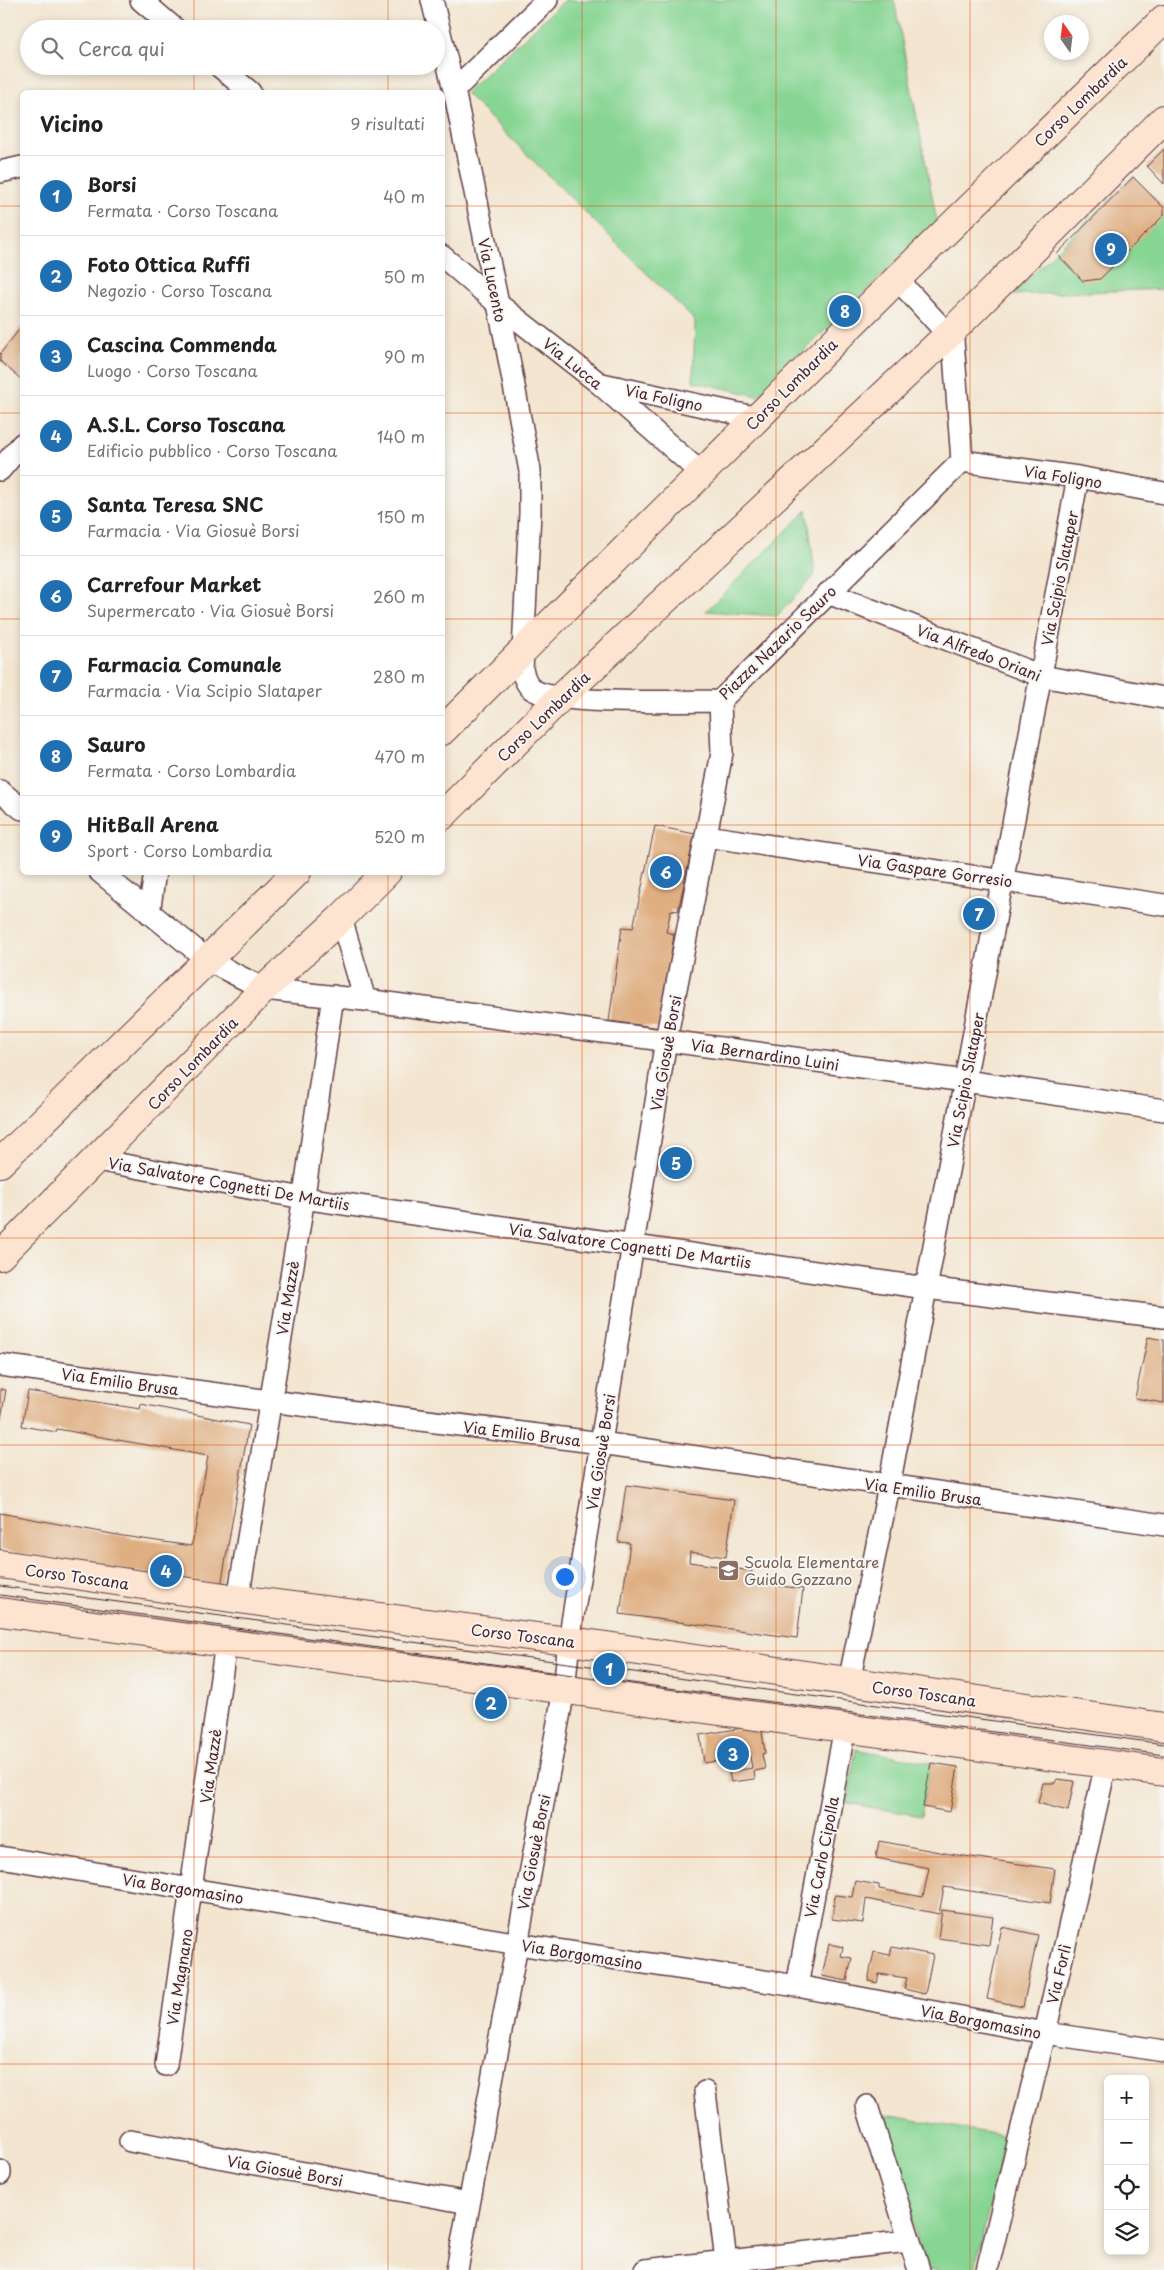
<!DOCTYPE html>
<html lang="it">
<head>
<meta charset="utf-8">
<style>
	body { margin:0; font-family:"Playpen Sans",sans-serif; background:#f6f6f6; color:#222 }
	.controls { position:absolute; right:15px; bottom:15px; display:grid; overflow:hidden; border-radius:8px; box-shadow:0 2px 8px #0003 }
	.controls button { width:45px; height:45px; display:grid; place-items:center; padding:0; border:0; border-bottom:1px solid #e0e0e0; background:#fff; color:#222; font:25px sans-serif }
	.compass { position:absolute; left:1044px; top:15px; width:45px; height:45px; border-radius:50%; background:#fff; box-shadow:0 2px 8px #0003; rotate:346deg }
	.you { position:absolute; left:564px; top:1576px; width:18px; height:18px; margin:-12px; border:4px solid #fff; border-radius:50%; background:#1a73e8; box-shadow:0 0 0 8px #1a73e833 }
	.badge { display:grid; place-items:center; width:32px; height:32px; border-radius:50%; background:#1f6fb2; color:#fff; font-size:16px; font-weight:700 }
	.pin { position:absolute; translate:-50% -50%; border:2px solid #fff; box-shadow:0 1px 5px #0006 }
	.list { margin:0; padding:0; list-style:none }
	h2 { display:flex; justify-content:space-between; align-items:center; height:65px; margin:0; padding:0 20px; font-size:21px }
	h2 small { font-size:16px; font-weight:400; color:#767676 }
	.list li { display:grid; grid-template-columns:32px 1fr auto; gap:15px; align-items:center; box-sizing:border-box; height:80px; padding:0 20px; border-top:1px solid #e0e0e0 }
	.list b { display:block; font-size:19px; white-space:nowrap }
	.list p { margin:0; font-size:16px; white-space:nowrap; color:#767676 }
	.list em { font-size:16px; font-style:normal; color:#767676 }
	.icon { flex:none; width:28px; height:28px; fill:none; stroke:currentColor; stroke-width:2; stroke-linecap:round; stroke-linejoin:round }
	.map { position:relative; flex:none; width:1164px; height:2270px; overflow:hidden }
	.search { position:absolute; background:#fff; box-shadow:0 2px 8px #0003; left:20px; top:20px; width:425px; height:55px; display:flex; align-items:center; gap:12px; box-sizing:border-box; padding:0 18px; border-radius:28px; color:#767676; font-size:19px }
	.panel { position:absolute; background:#fff; box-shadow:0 2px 8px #0003; left:20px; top:90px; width:425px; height:785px; border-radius:8px }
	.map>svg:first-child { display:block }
</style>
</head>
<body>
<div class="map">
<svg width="1164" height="2270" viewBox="0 0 1164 2270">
	<rect width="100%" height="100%" fill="#f6f6f2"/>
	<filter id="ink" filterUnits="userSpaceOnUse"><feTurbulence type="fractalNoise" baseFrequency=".02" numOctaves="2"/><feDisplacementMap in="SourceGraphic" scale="10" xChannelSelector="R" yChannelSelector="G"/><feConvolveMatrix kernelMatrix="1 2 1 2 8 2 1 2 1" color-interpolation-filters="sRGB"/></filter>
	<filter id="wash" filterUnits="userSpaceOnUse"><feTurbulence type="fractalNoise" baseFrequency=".0096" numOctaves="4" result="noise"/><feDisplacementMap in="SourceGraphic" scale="20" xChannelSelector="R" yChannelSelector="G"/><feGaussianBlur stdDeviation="1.12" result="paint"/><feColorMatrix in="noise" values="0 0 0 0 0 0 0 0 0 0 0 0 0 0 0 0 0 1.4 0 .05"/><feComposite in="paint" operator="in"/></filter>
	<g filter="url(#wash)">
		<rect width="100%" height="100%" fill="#f3e5cf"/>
		<path fill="#87d593" stroke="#687a5f" d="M565,0H894L937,221L758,396L693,381L695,321L465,93Z
			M1133,177L1164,208V289L1011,295Z
			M807,510L815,575L777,616L706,611Z
			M856,1749L931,1763L921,1816L847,1803Z
			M874,2113L1005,2136L975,2270H927Z"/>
		<g id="blocks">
			<path fill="#dfaf82" d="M1164,149V184L1147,166Z
				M1133,177L1164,208V215L1100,279L1083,281L1057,254Z
				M22,326V380L0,361V354Z
				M655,826L695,834L678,911L671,910L666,932L674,934L661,1028L609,1021L622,927L633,928Z
				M1148,1337L1164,1340V1403L1135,1398Z
				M0,1389L6,1390L1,1419H0Z
				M28,1391L140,1409L141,1404L249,1425L221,1586L0,1550V1513L123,1536L191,1546L194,1536L208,1456L57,1429L56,1432L22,1426Z
				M626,1485L734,1500L726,1557L690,1552L689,1562L752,1571L750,1582L803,1589L797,1638L620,1614L630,1543L618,1542Z
				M761,1725L765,1753L762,1754L765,1769L754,1771L755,1779L731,1782L729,1772L752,1768L750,1756L704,1763L700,1735Z
				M931,1763L958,1767L950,1812L923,1807Z
				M1057,1779L1074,1781L1068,1811L1038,1803L1043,1783H1055Z
				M879,1841L950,1854L1055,1869L1050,1903L944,1887L939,1914L866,1899L863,1923L832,1919L835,1895L852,1897L855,1881L879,1885V1889L923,1897L929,1868L876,1858Z
				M942,1910L993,1917L989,1945L938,1938Z
				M1002,1927L1038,1935L1023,2007L987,1999Z
				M829,1944L843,1947L841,1956L852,1958L847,1981L822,1976Z
				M892,1947L933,1955L925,1994L904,1989L907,1978L879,1974L877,1983L868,1981L874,1952L890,1955Z"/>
		</g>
	</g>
	<g filter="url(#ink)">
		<use href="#blocks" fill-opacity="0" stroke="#633d44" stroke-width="1"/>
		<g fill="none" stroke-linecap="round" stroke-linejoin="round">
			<defs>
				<path id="street" d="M141,0L175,29
					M432,0L454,90L505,338L530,471V513L522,670C524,677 526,684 532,689C554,706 687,701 720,701L962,461L953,340L897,279
					M219,66L250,92
					M454,90L547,0
					M0,172L22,167
					M442,256L498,304L600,384L701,473
					M602,384L758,418
					M962,461L1078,477L1164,493
					M0,470L22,444
					M828,593L1041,676L1164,698
					M0,791L22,809
					M706,836L1164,905
					M100,872L209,961L264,989L365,1000L965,1081L1164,1110
					M149,913L155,872
					M341,918L365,1000
					M97,1160L303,1198L926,1288L1164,1317
					M0,1365L270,1401L601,1443L1164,1525
					M238,1599L301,1216L333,996
					M849,1682L889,1486L1078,477
					M0,1857L537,1947L797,1986L1045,2033L1164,2051
					M797,1986L845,1727
					M166,2065L226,1643
					M705,2092L726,2261
					M867,2106L919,2270
					M130,2141L469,2203
					M0,2171V2174
					M457,2270L564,1690L569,1641L666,1040L722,753L720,701
					M645,2270L909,2241
					M987,2270L1045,2033L1106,1764"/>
				<path id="secondary" d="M442,731L897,279L1164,19
					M442,816L561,697L949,334L1164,119
					M0,1163L297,872
					M0,1256L264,989L341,918L387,872
					M0,1564L238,1599L591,1644L1164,1727
					M0,1612L1164,1772"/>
			</defs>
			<use href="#street" stroke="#633d44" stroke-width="24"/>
			<use href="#secondary" stroke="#633d44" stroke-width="30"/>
			<use href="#street" stroke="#fff" stroke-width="21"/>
			<use href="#secondary" stroke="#fde4d0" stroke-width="28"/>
			<path stroke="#4a1f2b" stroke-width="1" d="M0,1586L1164,1744
				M0,1595L536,1670L1164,1755"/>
		</g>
	</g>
	<path fill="none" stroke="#e0560e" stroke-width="1" stroke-opacity="0.55" d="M194,0V29M388,0V29M582,0V2270M776,0V2270M970,0V2270M194,66V92M388,66V92M0,206H22M442,206H1164M0,413H22M442,413H1164M0,619H22M442,619H1164M0,825H22M442,825H1164M194,872V2270M388,872V2270M0,1032H1164M0,1238H1164M0,1445H1164M0,1651H1164M0,1857H1164M0,2064H1164"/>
	<defs>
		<symbol id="school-square" viewBox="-11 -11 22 22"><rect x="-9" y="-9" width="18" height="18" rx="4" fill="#8d6e63" stroke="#f6f6f2"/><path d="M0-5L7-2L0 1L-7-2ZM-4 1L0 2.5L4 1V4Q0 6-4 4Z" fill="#fff"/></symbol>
	</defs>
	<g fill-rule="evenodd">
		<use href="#school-square" x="716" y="1558" width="25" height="25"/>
	</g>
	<g text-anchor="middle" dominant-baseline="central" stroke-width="4" stroke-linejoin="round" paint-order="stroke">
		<g font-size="15" fill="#4a1f2b" stroke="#f6f6f2">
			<text transform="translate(1080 101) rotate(-44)">Corso Lombardia</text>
			<text transform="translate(493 280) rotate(78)">Via Lucento</text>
			<text transform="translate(573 363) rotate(39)">Via Lucca</text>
			<text transform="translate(791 384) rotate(-45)">Corso Lombardia</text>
			<text transform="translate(664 397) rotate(12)">Via Foligno</text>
			<text transform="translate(1063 476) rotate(9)">Via Foligno</text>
			<text transform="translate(1059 578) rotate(-79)">Via Scipio Slataper</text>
			<text transform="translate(777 642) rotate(-44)">Piazza Nazario Sauro</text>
			<text transform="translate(979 652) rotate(21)">Via Alfredo Oriani</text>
			<text transform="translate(543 716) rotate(-44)">Corso Lombardia</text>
			<text transform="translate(935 870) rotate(8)">Via Gaspare Gorresio</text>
			<text transform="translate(665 1053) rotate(-80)">Via Giosuè Borsi</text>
			<text transform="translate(765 1054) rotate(8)">Via Bernardino Luini</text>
			<text transform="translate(192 1063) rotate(-46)">Corso Lombardia</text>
			<text transform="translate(965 1080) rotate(-79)">Via Scipio Slataper</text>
			<text transform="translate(229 1183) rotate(10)">Via Salvatore Cognetti De Martiis</text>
			<text transform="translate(630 1245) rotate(8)">Via Salvatore Cognetti De Martiis</text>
			<text transform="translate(287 1298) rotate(-81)">Via Mazzè</text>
			<text transform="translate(120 1381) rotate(8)">Via Emilio Brusa</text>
			<text transform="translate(522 1433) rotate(7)">Via Emilio Brusa</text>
			<text transform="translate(600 1452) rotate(-81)">Via Giosuè Borsi</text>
			<text transform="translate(923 1491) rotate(8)">Via Emilio Brusa</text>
			<text transform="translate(77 1576) rotate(8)">Corso Toscana</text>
			<text transform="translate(523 1635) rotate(7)">Corso Toscana</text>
			<text transform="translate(924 1693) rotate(8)">Corso Toscana</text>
			<text transform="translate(210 1766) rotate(-82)">Via Mazzè</text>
			<text transform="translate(533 1852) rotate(-79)">Via Giosuè Borsi</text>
			<text transform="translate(821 1857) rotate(-79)">Via Carlo Cipolla</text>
			<text transform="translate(183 1888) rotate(9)">Via Borgomasino</text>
			<text transform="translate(582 1954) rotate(9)">Via Borgomasino</text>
			<text transform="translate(1058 1974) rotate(-77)">Via Forlì</text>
			<text transform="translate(179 1977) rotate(-81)">Via Magnano</text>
			<text transform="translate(981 2021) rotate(11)">Via Borgomasino</text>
			<text transform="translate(285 2170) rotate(10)">Via Giosuè Borsi</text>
		</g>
		<g font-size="15" fill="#785e54" stroke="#f6f6f2" text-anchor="start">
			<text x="744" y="1561">Scuola Elementare<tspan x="744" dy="17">Guido Gozzano</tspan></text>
		</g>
	</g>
</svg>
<div class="controls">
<button>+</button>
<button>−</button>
<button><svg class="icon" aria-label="locate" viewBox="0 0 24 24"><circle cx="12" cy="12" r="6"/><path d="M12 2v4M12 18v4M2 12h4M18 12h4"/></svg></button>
<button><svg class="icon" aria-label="layers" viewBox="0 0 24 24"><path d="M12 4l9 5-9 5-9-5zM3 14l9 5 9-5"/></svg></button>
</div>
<svg class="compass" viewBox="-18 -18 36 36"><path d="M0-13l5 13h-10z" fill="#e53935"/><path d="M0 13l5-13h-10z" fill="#767676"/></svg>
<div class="you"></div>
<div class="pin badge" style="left:609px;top:1669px">1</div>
<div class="pin badge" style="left:491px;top:1703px">2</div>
<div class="pin badge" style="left:733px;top:1754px">3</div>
<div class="pin badge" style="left:166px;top:1571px">4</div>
<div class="pin badge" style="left:676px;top:1163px">5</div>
<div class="pin badge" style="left:666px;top:872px">6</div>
<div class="pin badge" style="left:979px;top:914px">7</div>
<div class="pin badge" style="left:845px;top:311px">8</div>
<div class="pin badge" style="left:1111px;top:249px">9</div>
<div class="search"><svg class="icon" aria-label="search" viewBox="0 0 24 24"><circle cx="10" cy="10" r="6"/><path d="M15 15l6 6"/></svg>Cerca qui</div>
<section class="panel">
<h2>Vicino<small>9 risultati</small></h2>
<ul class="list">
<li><span class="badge">1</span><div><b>Borsi</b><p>Fermata · Corso Toscana</p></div><em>40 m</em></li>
<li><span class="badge">2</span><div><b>Foto Ottica Ruffi</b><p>Negozio · Corso Toscana</p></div><em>50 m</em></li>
<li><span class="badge">3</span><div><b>Cascina Commenda</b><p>Luogo · Corso Toscana</p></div><em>90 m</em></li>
<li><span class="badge">4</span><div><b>A.S.L. Corso Toscana</b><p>Edificio pubblico · Corso Toscana</p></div><em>140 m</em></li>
<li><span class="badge">5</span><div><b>Santa Teresa SNC</b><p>Farmacia · Via Giosuè Borsi</p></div><em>150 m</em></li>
<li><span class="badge">6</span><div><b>Carrefour Market</b><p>Supermercato · Via Giosuè Borsi</p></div><em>260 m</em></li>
<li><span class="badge">7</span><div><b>Farmacia Comunale</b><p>Farmacia · Via Scipio Slataper</p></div><em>280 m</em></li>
<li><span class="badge">8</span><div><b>Sauro</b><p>Fermata · Corso Lombardia</p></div><em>470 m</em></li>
<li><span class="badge">9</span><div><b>HitBall Arena</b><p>Sport · Corso Lombardia</p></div><em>520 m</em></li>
</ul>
</section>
</div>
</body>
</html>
